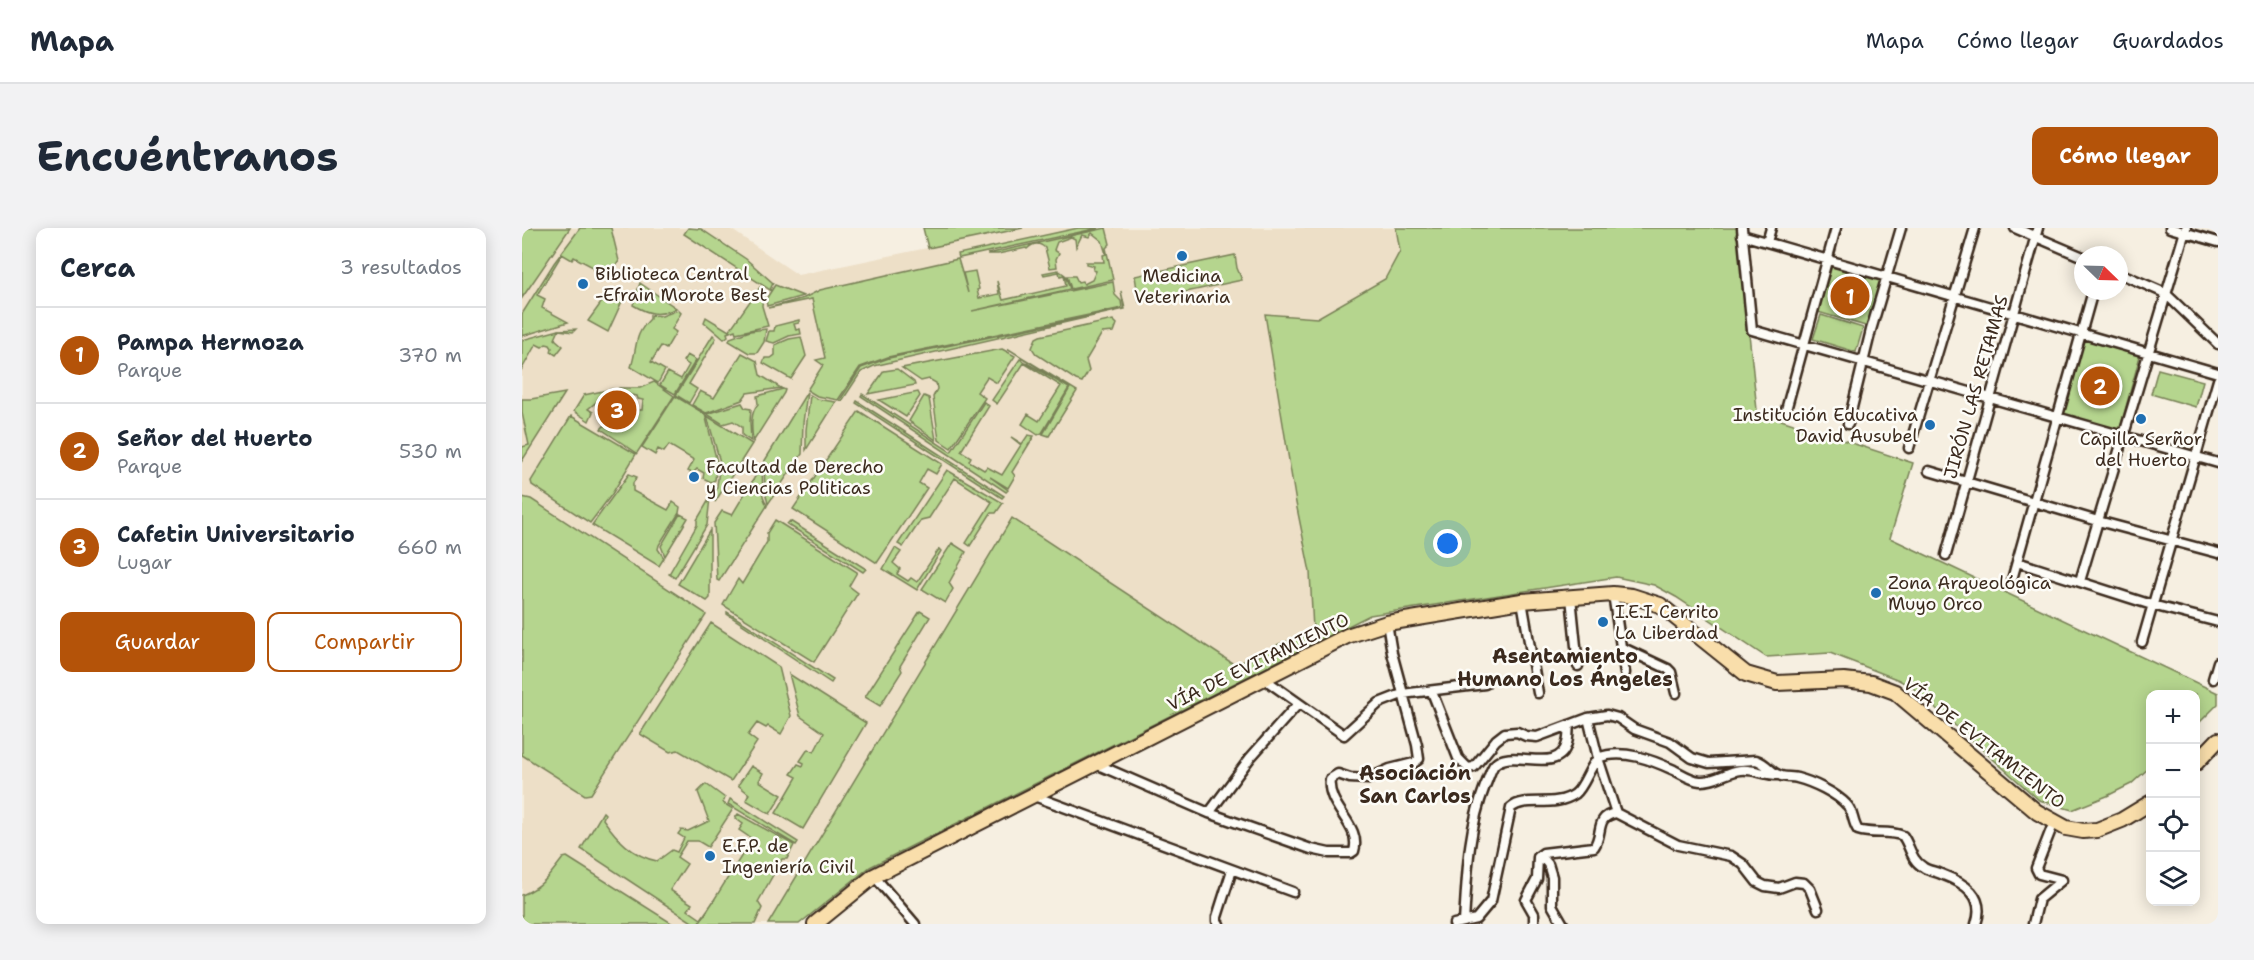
<!DOCTYPE html>
<html lang="es">
<head>
<meta charset="utf-8">
<style>
	body { margin:0; font-family:"Shantell Sans",sans-serif; background:#f2f2f3; color:#1f2937 }
	.controls { position:absolute; right:18px; bottom:18px; display:grid; overflow:hidden; border-radius:12px; box-shadow:0 3px 15px #0003 }
	.controls button { width:54px; height:54px; display:grid; place-items:center; padding:0; border:0; border-bottom:2px solid #e0e1e3; background:#fff; color:#1f2937; font:30px sans-serif }
	.compass { position:absolute; left:1552px; top:18px; width:54px; height:54px; border-radius:50%; background:#fff; box-shadow:0 3px 15px #0003; rotate:113deg }
	.you { position:absolute; left:926px; top:316px; width:21px; height:21px; margin:-15px; border:4px solid #fff; border-radius:50%; background:#1a73e8; box-shadow:0 0 0 9px #1a73e833 }
	.badge { display:grid; place-items:center; width:39px; height:39px; border-radius:50%; background:#b45309; color:#fff; font-size:20px; font-weight:700 }
	.pin { position:absolute; translate:-50% -50%; border:3px solid #fff; box-shadow:0 2px 6px #0006 }
	.list { margin:0; padding:0; list-style:none }
	h2 { display:flex; justify-content:space-between; align-items:center; height:78px; margin:0; padding:0 24px; font-size:26px }
	h2 small { font-size:20px; font-weight:400; color:#747a83 }
	.list li { display:grid; grid-template-columns:39px 1fr auto; gap:18px; align-items:center; box-sizing:border-box; height:96px; padding:0 24px; border-top:2px solid #e0e1e3 }
	.list b { display:block; font-size:22px; white-space:nowrap }
	.list p { margin:0; font-size:20px; white-space:nowrap; color:#747a83 }
	.list em { font-size:20px; font-style:normal; color:#747a83 }
	.actions { display:flex; gap:12px; padding:18px 24px }
	.actions a { flex:1; padding:14px 0; border:2px solid #b45309; border-radius:12px; text-align:center; font-size:21px; color:#b45309 }
	.actions .main { background:#b45309; color:#fff }
	.icon { flex:none; width:33px; height:33px; fill:none; stroke:currentColor; stroke-width:2; stroke-linecap:round; stroke-linejoin:round }
	.map { position:relative; flex:none; width:1696px; height:696px; overflow:hidden; border-radius:12px }
	header { display:flex; align-items:center; gap:36px; box-sizing:border-box; height:84px; padding:0 30px; background:#fff; border-bottom:2px solid #e0e1e3 }
	header strong { font-size:28px }
	nav { display:flex; gap:33px; margin-inline-start:auto; font-size:21px }
	.intro { display:flex; align-items:center; justify-content:space-between; box-sizing:border-box; height:144px; padding:0 36px }
	h1 { margin:0; font-size:42px }
	.button { padding:15px 27px; border-radius:12px; background:#b45309; color:#fff; font-size:21px; font-weight:700 }
	main { display:flex; gap:36px; padding:0 36px }
	aside { flex:1; background:#fff; border-radius:12px; box-shadow:0 3px 15px #0003 }
	.map>svg:first-child { display:block }
</style>
</head>
<body>
<header>
<strong>Mapa</strong>
<nav><a>Mapa</a><a>Cómo llegar</a><a>Guardados</a></nav>
</header>
<div class="intro"><h1>Encuéntranos</h1><a class="button">Cómo llegar</a></div>
<main>
<aside>
<h2>Cerca<small>3 resultados</small></h2>
<ul class="list">
<li><span class="badge">1</span><div><b>Pampa Hermoza</b><p>Parque</p></div><em>370 m</em></li>
<li><span class="badge">2</span><div><b>Señor del Huerto</b><p>Parque</p></div><em>530 m</em></li>
<li><span class="badge">3</span><div><b>Cafetin Universitario</b><p>Lugar</p></div><em>660 m</em></li>
</ul>
<div class="actions"><a class="main">Guardar</a><a>Compartir</a></div>
</aside>
<div class="map">
<svg width="1696" height="696" viewBox="0 0 1696 696">
	<rect width="100%" height="100%" fill="#f6efe1"/>
	<filter id="ink" filterUnits="userSpaceOnUse"><feTurbulence type="fractalNoise" baseFrequency=".0167" numOctaves="2"/><feDisplacementMap in="SourceGraphic" scale="12" xChannelSelector="R" yChannelSelector="G"/><feConvolveMatrix kernelMatrix="1 2 1 2 8 2 1 2 1" color-interpolation-filters="sRGB"/></filter>
	<g filter="url(#ink)">
		<path fill="#eddfc7" d="M0,0H207L276,47L405,20L401,0H1216L1235,182L1233,186L1213,197L1228,419L1181,387L1132,357L1095,349L848,387L348,639L277,696H0Z"/>
		<path fill="#b5d58e" stroke="#788056" stroke-width="1.5" d="M0,0H48L0,70Z
			M58,0H89L97,33L92,40L73,44L71,39L52,29L50,32L40,26L15,67L23,71L20,80L46,94L0,108V86L32,35Z
			M166,0L179,1L224,31L251,55L248,62L162,6Z
			M401,0H501L406,20Z
			M556,0H577L437,30L436,26Z
			M584,0L588,16L584,20L591,52L549,61L545,48H553L556,54L560,53L562,56L570,52L574,43L571,42L572,38L564,36V34H582L581,27L584,26L580,13L570,5L567,9L560,7L554,19L553,11L549,9L535,14L532,22L537,25L534,31L535,39L528,40L523,20C517,14 511,15 505,21L504,20L476,26H465Z
			M874,0H1216L1235,182L1233,186L1215,196L1250,189L1391,235L1368,310L1696,465V476L1674,498V466H1628V539L1609,556L1585,568L1550,582L1517,572L1391,460L1377,452L1308,425L1244,429L1154,369L1132,357L1094,349L848,387L348,639L277,696H246L490,290L710,435L713,436L735,429L757,416L785,407L791,402L788,344L774,275L743,86L795,90L863,51L878,23Z
			M713,27L715,40L720,52L617,74L613,48Z
			M436,31L446,65L441,45L453,43L457,61L455,62L457,70L477,66L475,53L481,72L544,58L542,47L538,48L537,44L522,47L521,45L536,42L543,47L548,61L450,83L591,54L593,67L599,73L600,80L366,129L338,139L316,172L295,168L285,162L301,137L294,132L303,130L290,71L246,80L282,70L298,62Z
			M1310,37L1361,52L1347,99L1296,84Z
			M118,55L154,80C138,89 126,86 111,77Z
			M253,57L281,68L245,78L244,71Z
			M238,59L241,64L240,78L246,98L214,105L213,102L205,105L206,108L202,111L182,94L184,89L207,103Z
			M599,63L603,81L352,138L339,144L320,173L318,172L339,140L367,130L602,81Z
			M87,64L101,71L86,104L66,93Z
			M156,82L159,85L150,101L154,104L144,121L139,118L129,134L143,142L136,155L109,139C116,118 111,108 128,91V87L140,88Z
			M1299,87L1341,100L1334,124L1291,111Z
			M277,92V95L272,96L274,102L278,101L279,106L267,108L252,115L244,113L247,103H252L253,98Z
			M591,92L595,96L592,104L580,105L564,132L567,143L560,154L554,152L514,126L510,120L514,110L518,108Z
			M54,101L51,104L37,102L33,111L41,118L34,127L29,124L30,120L28,117L24,116L20,119L14,116L0,141V112L37,102Z
			M244,101L242,114L235,125H227L207,113L208,110L228,103Z
			M191,107L194,110L167,156L175,161L167,175L154,167Z
			M279,109L284,128L269,151L241,135L243,130H249L253,127V117L267,111Z
			M1560,111L1618,128L1597,204L1538,187Z
			M485,120L555,163L527,208L521,206L548,160Z
			M480,121L493,128L475,155L465,149L455,164L463,170L429,220L417,212L411,169L415,161L414,155L407,151L399,153L380,140Z
			M220,125L235,133L238,147L259,160L225,165L220,172L187,184L184,185L170,177L178,163L192,170Z
			M165,127L174,132L153,166L138,157L146,144L159,151L167,137L161,133Z
			M498,131L547,160L520,205L516,207L500,196L506,186L517,193L539,158L502,135L475,176L470,172Z
			M375,141L392,154L393,157L346,166L362,143Z
			M1636,141L1681,153L1674,179L1629,166Z
			M132,154L152,168L115,225L79,201L95,185L102,189L109,182H120L121,172L116,171L115,168L99,166L97,160H118Z
			M90,161L92,166L77,172L66,181L71,184L67,193L52,183L62,167Z
			M261,161L263,162L262,165L231,214C230,202 227,186 236,176L235,168Z
			M285,164L281,195L280,226L246,276L243,263L242,234Z
			M396,164L398,168L384,189L357,172Z
			M43,165L0,233V219L7,217L0,185V171H9Z
			M340,166L429,224L462,174L467,178L439,223L449,229L447,233L462,242L465,239L480,247L499,217L489,209L500,216L506,207L512,208L490,244L493,248L486,260L468,249L486,262L484,264L339,168Z
			M288,167L295,171L314,174L284,222V202Z
			M153,168L183,186L195,234L193,252L189,254L181,250L182,245L175,241L171,245L166,243L172,232L147,217L142,224L136,221L133,227L120,219Z
			M402,168L407,170L414,212L387,193Z
			M335,173L482,268L480,270L334,175Z
			M220,175L223,180L229,181L228,194L229,213L220,207V199L211,193L201,196L185,186Z
			M337,183L420,236L414,246L405,241L397,255L405,260L355,335L271,281Z
			M49,188L114,226L90,266L68,295L10,257L9,253Z
			M185,188L230,216L193,274L198,234Z
			M240,237L241,268L245,278L197,353L195,352L192,295L200,283L210,287Z
			M425,242L481,275L474,285H469L448,318L444,315L470,274L433,250L407,290L399,292L381,319L376,316Z
			M107,246L115,249L111,255V263L146,282L151,274L158,279L157,285L137,317L136,321L142,330L137,338L70,297Z
			M0,269L9,271L183,385L184,387L69,566L63,567L0,527Z
			M188,270L185,297L153,350L147,346L175,297V292Z
			M158,286L166,290L143,328L139,318Z
			M253,292L335,344L327,358L336,365L292,434L201,377L216,351L220,356L245,314V305Z
			M268,293L344,341L341,344L265,296Z
			M188,302V370L185,373L156,356Z
			M430,315L444,324L427,355L431,361L423,375L400,361Z
			M373,320L379,324L371,335L378,341L375,346L386,353L389,350L395,354L417,321L419,323L395,362L361,341Z
			M398,383L408,389L378,438L380,443L358,478L343,469Z
			M205,384L311,452L309,455L205,386Z
			M189,395L257,439L269,488L259,506L246,498L244,500L235,495L226,507L235,514L209,553L156,522L148,524L118,506Z
			M267,446L344,495L281,601L254,585L275,549L269,546L276,536L281,538L282,535L278,533L286,521L292,524L302,505L278,488Z
			M229,538L241,545L237,553L260,567L248,586L224,572L227,566L216,557Z
			M184,556L203,570L201,575L211,581L186,619L176,613H165L155,629L165,636L148,662L170,676L166,682L179,691L193,671L176,696H173L59,621L81,584L83,586L81,591C95,611 110,628 135,633L150,622L155,624L162,610L156,606L159,602L166,603L187,593L176,564Z
			M208,571L276,614L274,617L206,576Z
			M216,586L272,617L265,631H260L236,674L240,680L233,696H177L230,611L217,602L221,596L213,590Z
			M45,629L151,696H0V667C20,659 29,646 41,630Z"/>
		<g fill="none" stroke-linecap="round" stroke-linejoin="round">
			<defs>
				<path id="minor" d="M1220,0L1230,102L1696,235
					M1493,0L1561,29
					M1648,0L1696,14
					M1220,7L1696,145
					M1245,14L1249,0
					M1597,45L1643,65L1696,116
					M1264,182L1314,0
					M1326,196L1349,102L1379,0
					M1387,220L1453,0
					M1407,243L1576,293L1696,325
					M1424,327L1516,0
					M1495,334L1630,377L1696,394
					M1558,353L1664,0
					M1489,355L1571,63
					M1091,366L1103,445
					M1049,369L1056,438
					M1000,373L1016,465
					M1620,414L1696,152
					M1099,419L1146,441L1149,444L1154,465
					M741,450L822,507L857,475L880,466L963,456
					M1691,451L1696,434
					M910,464L936,530L946,540L952,539L974,512L983,505L995,504L1004,508L1015,509L1066,490L1085,487L1096,490L1112,501L1148,514L1170,530L1187,535L1234,532C1246,536 1249,545 1257,547C1262,550 1270,548 1275,550C1291,554 1314,565 1325,577C1332,584 1330,594 1336,602C1351,607 1367,602 1381,608C1388,618 1389,632 1401,639C1406,643 1413,643 1419,646C1443,655 1464,668 1454,696
					M574,536L687,585L789,621L807,625H829L832,623C840,597 804,579 808,551L816,546L828,550L846,551L868,541L892,535L897,531L895,517L870,425L865,395
					M512,568L771,664
					M687,585L728,530L776,476
					M1094,585L1076,530C1100,520 1130,532 1152,542C1160,546 1169,552 1178,553C1193,554 1204,544 1218,542C1230,540 1243,547 1255,547
					M1018,627L1026,636L1030,649V677L1041,696
					M352,648L393,696
					M942,694C945,648 946,601 963,558C966,552 968,543 972,537C989,518 1037,549 1045,515C1047,509 1046,503 1047,497
					M697,696L695,693V689L710,642
					M932,696L954,691L969,673L989,580C1004,567 1031,581 1053,566C1062,559 1067,540 1076,530L1066,490
					M1012,696V686L1004,672L1015,651L1016,629L1021,625L1072,619C1082,605 1072,589 1094,585L1156,617L1209,628L1221,636L1235,654L1243,658L1257,660L1273,654L1282,655L1288,661L1296,681
					M1511,696L1517,671L1540,652L1517,646L1514,640L1532,594"/>
				<path id="trunk" d="M1674,535L1696,512
					M293,696L352,648L825,408L865,395L1000,373L1091,366L1110,368L1138,377L1224,446L1255,455L1322,452L1349,455L1373,464L1515,584L1544,600L1561,603L1575,602L1600,592L1628,575"/>
			</defs>
			<use href="#minor" stroke="#3b2a1e" stroke-width="13"/>
			<use href="#trunk" stroke="#3b2a1e" stroke-width="18"/>
			<use href="#minor" stroke="#fdfcf7" stroke-width="8"/>
			<use href="#trunk" stroke="#f9deab" stroke-width="14"/>
		</g>
	</g>
	<g fill="#1f6fb2" stroke="#fdfcf7" stroke-width="2">
		<circle cx="660" cy="28" r="6"/>
		<circle cx="61" cy="56" r="6"/>
		<circle cx="1619" cy="191" r="6"/>
		<circle cx="1408" cy="197" r="6"/>
		<circle cx="172" cy="249" r="6"/>
		<circle cx="1354" cy="365" r="6"/>
		<circle cx="1081" cy="394" r="6"/>
		<circle cx="188" cy="628" r="6"/>
	</g>
	<g text-anchor="middle" dominant-baseline="central" stroke-width="5" stroke-linejoin="round" paint-order="stroke">
		<g font-size="18" fill="#3b2a1e" stroke="#fdfcf7" text-anchor="start">
			<text x="73" y="46">Biblioteca Central<tspan x="73" dy="21">-Efrain Morote Best</tspan></text>
			<text x="660" y="48" text-anchor="middle">Medicina<tspan x="660" dy="21">Veterinaria</tspan></text>
			<text x="1396" y="187" text-anchor="end">Institución Educativa<tspan x="1396" dy="21">David Ausubel</tspan></text>
			<text x="1619" y="211" text-anchor="middle">Capilla Serñor<tspan x="1619" dy="21">del Huerto</tspan></text>
			<text x="184" y="239">Facultad de Derecho<tspan x="184" dy="21">y Ciencias Politicas</tspan></text>
			<text x="1366" y="355">Zona Arqueológica<tspan x="1366" dy="21">Muyo Orco</tspan></text>
			<text x="1093" y="384">I.E.I Cerrito<tspan x="1093" dy="21">La Liberdad</tspan></text>
			<text x="200" y="618">E.F.P. de<tspan x="200" dy="21">Ingeniería Civil</tspan></text>
		</g>
		<g font-size="18" fill="#3b2a1e" stroke="#fdfcf7">
			<text transform="translate(1454 159) rotate(-74)">JIRÓN LAS RETAMAS</text>
			<text transform="translate(736 434) rotate(-26)">VÍA DE EVITAMIENTO</text>
			<text transform="translate(1462 515) rotate(38)">VÍA DE EVITAMIENTO</text>
		</g>
		<g font-size="20" font-weight="bold" fill="#3b2a1e" stroke="#fdfcf7">
			<text x="1043" y="428">Asentamiento<tspan x="1043" dy="23">Humano Los Ángeles</tspan></text>
			<text x="893" y="545">Asociación<tspan x="893" dy="23">San Carlos</tspan></text>
		</g>
	</g>
</svg>
<div class="controls">
<button>+</button>
<button>−</button>
<button><svg class="icon" aria-label="locate" viewBox="0 0 24 24"><circle cx="12" cy="12" r="6"/><path d="M12 2v4M12 18v4M2 12h4M18 12h4"/></svg></button>
<button><svg class="icon" aria-label="layers" viewBox="0 0 24 24"><path d="M12 4l9 5-9 5-9-5zM3 14l9 5 9-5"/></svg></button>
</div>
<svg class="compass" viewBox="-18 -18 36 36"><path d="M0-13l5 13h-10z" fill="#e53935"/><path d="M0 13l5-13h-10z" fill="#747a83"/></svg>
<div class="you"></div>
<div class="pin badge" style="left:1328px;top:68px">1</div>
<div class="pin badge" style="left:1578px;top:158px">2</div>
<div class="pin badge" style="left:95px;top:182px">3</div>
</div>
</main>
</body>
</html>
